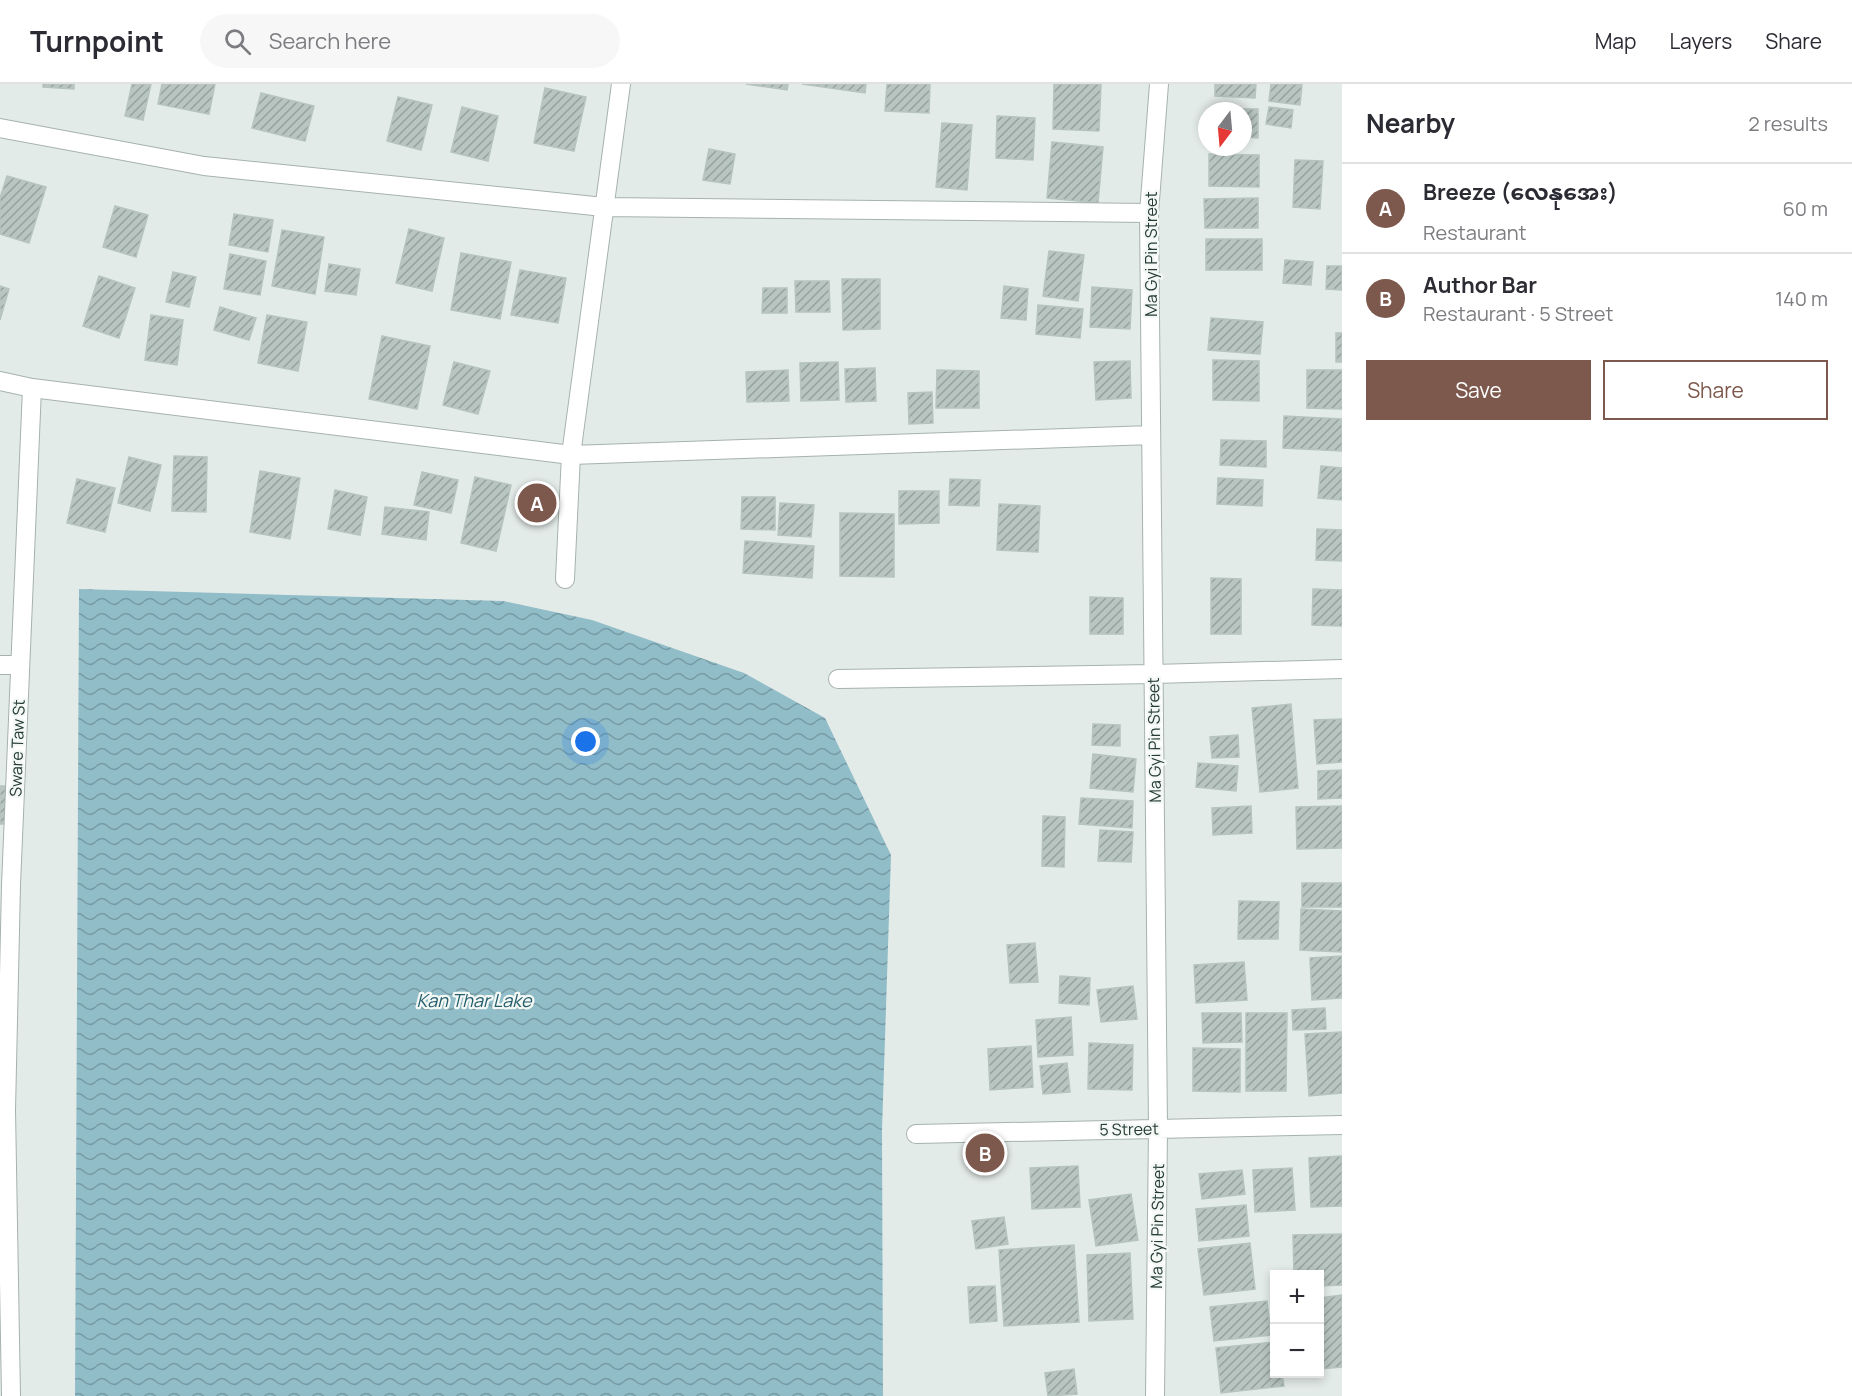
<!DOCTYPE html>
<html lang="en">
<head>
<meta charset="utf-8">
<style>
	body { margin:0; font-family:Manrope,"Noto Sans Myanmar",sans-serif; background:#f7f7f7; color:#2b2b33 }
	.controls { position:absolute; right:18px; bottom:18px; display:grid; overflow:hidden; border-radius:0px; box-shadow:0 3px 9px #0003 }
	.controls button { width:54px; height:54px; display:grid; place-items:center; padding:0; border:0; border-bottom:2px solid #e1e1e2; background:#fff; color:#2b2b33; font:30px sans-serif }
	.compass { position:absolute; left:1198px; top:18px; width:54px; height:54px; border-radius:50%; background:#fff; box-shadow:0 3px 9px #0003; rotate:196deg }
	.you { position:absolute; left:586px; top:658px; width:21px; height:21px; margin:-15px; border:4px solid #fff; border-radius:50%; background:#1a73e8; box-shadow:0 0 0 9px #1a73e833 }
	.badge { display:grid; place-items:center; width:39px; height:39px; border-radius:50%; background:#7d584c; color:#fff; font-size:20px; font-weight:700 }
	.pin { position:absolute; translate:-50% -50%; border:3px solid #fff; box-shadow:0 2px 6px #0006 }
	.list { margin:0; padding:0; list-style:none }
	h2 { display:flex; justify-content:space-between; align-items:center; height:78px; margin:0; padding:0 24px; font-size:26px }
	h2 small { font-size:20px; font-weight:400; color:#7c7c81 }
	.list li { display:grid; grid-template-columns:39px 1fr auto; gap:18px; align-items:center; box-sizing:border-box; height:90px; padding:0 24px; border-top:2px solid #e1e1e2 }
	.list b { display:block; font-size:22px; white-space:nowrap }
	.list p { margin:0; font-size:20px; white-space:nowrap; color:#7c7c81 }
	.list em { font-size:20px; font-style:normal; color:#7c7c81 }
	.actions { display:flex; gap:12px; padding:18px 24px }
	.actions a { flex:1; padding:14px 0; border:2px solid #7d584c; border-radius:0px; text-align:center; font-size:21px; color:#7d584c }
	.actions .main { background:#7d584c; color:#fff }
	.icon { flex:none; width:33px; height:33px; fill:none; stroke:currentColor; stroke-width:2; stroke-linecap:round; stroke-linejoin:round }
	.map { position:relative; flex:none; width:1342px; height:1312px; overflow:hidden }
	header { display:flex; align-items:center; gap:36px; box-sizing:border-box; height:84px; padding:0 30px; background:#fff; border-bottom:2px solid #e1e1e2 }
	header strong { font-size:28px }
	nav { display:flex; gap:33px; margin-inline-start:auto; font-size:21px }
	.search { width:420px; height:54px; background:#f7f7f7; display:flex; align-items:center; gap:15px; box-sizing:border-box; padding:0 21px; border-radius:33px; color:#7c7c81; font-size:22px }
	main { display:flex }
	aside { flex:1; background:#fff }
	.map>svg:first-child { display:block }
</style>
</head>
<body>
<header>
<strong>Turnpoint</strong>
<div class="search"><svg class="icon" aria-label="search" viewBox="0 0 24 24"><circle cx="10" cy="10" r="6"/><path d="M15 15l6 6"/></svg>Search here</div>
<nav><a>Map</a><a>Layers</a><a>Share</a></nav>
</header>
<main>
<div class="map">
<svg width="1342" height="1312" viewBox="0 0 1342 1312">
	<defs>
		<pattern id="water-waves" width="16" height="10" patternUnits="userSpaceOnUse" patternTransform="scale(1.5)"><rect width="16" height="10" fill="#91bdc9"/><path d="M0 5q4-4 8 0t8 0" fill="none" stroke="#769ba4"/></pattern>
		<pattern id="building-hatch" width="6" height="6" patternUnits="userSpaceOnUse" patternTransform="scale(1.5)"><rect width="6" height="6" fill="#b8c5c1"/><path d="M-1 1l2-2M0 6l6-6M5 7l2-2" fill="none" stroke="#95a19e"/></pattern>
	</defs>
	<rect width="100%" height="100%" fill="#e3ebe8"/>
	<path fill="url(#water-waves)" d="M79,505L503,517L592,536L744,589L825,634L891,771L882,1046L883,1312H75Z"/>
	<path fill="url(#building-hatch)" stroke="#b6c4bf" stroke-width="1.5" d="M43,0H74V5L43,3Z
		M132,0H151L143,36L125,32Z
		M162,0H215L209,30L158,20Z
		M746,0H788L787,6Z
		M802,0H866L865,9Z
		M887,0H930L929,29L885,27Z
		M1054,0H1101L1099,47L1053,45Z
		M1215,0H1256L1255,14L1215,12Z
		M1271,0H1302L1300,21L1269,17Z
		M545,4L586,13L574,67L534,59Z
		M261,9L314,22L305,57L252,44Z
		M398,13L432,21L421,66L387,57Z
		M462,23L498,32L488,77L451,68Z
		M1269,23L1293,26L1291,44L1266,40Z
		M1214,25H1258V54L1243,53V27H1214Z
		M997,32L1035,34L1033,76L996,74Z
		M942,39L972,41L967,106L936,103Z
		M1052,58L1103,63L1098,119L1047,114Z
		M709,65L735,70L730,100L703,96Z
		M1209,70L1259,71V103L1209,102Z
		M1295,76L1323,77L1320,125L1293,123Z
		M7,92L46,103L29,159L0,150V114Z
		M1258,114V144H1205L1204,115Z
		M115,122L148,131L136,173L103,163Z
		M234,130L273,136L268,168L229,161Z
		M409,145L444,154L432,207L396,199Z
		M282,146L324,153L315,210L272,202Z
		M1206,155H1262V186H1206Z
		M1049,167L1084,171L1078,217L1043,212Z
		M461,169L511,178L500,235L451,226Z
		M230,170L266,177L260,211L224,205Z
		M1285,176L1313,178L1311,201L1283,199Z
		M329,180L360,185L356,211L325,207Z
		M1327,182H1342V206L1326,205Z
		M520,186L566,194L558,239L511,231Z
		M173,188L196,193L189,223L166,218Z
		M99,192L135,204L119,254L83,242Z
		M842,195H880V245L843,246Z
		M795,197H829L830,228H796Z
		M0,202L9,205L0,236Z
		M1004,202L1028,205L1026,236L1001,234Z
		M1092,203L1132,206L1130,245L1090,243Z
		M763,204H787V229H762Z
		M1038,221L1083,225L1080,254L1036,250Z
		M220,223L256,234L249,256L214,246Z
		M151,231L183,236L177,281L145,276Z
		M267,231L307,238L298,287L258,279Z
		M1211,234L1263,238L1260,270L1208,266Z
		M1336,249H1342V278H1336Z
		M382,252L430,262L417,325L369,315Z
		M1213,276L1259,277V317L1213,316Z
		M1130,277L1131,314L1096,316L1094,278Z
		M454,278L490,287L478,330L443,321Z
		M838,278L839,316L801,317L800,279Z
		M875,284L876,317L846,318L845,285Z
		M788,286L789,317L747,318L746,288Z
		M937,286L979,287V324H936Z
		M1307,286H1342V325L1307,324Z
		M932,308L933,339L909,340L908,309Z
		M1284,332L1342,335V367L1283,364Z
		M1221,356L1266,357V383L1220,381Z
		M174,372L207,373L206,428L172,427Z
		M129,373L161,381L150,427L118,419Z
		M1321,382L1342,384V416L1318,414Z
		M260,387L300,394L290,455L250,448Z
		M422,388L458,396L451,429L414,421Z
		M475,393L511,401L496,467L461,459Z
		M1218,394L1263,396L1262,422L1217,420Z
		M77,395L115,404L105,448L67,439Z
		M950,395L980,396L979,422L949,421Z
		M335,406L367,413L360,451L328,445Z
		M899,407H939V439L899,440Z
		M742,413H775V446L741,445Z
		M780,419L814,421L811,453L778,451Z
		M999,420L1040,422L1038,468L997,466Z
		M385,423L429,428L426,456L382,450Z
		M840,429L894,430V493L840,492Z
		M1317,445L1342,446V477L1316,476Z
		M745,457L814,462L812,494L743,489Z
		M1211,494L1241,495V550H1211Z
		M1313,505L1342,506V542L1312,541Z
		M1090,513L1123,514V550H1090Z
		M1291,620L1298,704L1260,708L1252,624Z
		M1342,635V678L1317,680L1314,636Z
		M1093,640L1120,641V662L1092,661Z
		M1238,651L1239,673L1212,674L1210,653Z
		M1093,670L1136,675L1133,708L1090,704Z
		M1198,679L1238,682L1236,707L1196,703Z
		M1342,686V714L1318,715V687Z
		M0,702H5L7,740H0Z
		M1081,714L1133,717L1132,744L1079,740Z
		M1251,722L1252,749L1213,751L1212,724Z
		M1342,722V764L1297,765L1296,723Z
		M1043,732L1065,733L1064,783L1042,782Z
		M1100,746L1133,748L1131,778L1098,777Z
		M1302,799H1342V823H1302Z
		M1239,817L1279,818L1278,855H1238Z
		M1301,825L1342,827V868L1300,866Z
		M1035,859L1038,898L1010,899L1007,861Z
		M1342,872V914L1312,916L1310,874Z
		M1244,878L1247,916L1196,919L1194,881Z
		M1060,892L1090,894L1089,921L1059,919Z
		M1133,902L1137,935L1101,938L1097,906Z
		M1325,924L1326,945L1293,946L1292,926Z
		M1202,929H1241L1242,958L1203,959Z
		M1246,929H1287L1286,1007H1246Z
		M1071,933L1073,971L1038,973L1036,936Z
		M1342,948V1009L1309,1012L1305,950Z
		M1089,959L1133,961L1132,1006L1088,1005Z
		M1031,962L1033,1003L990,1006L988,965Z
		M1193,964L1240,965V1008L1193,1007Z
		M1067,979L1070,1008L1043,1010L1040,982Z
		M1342,1072V1122L1311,1123L1309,1074Z
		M1078,1082L1080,1123L1032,1125L1030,1084Z
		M1292,1084L1295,1126L1255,1128L1253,1086Z
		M1242,1086L1245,1110L1202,1115L1199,1090Z
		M1131,1110L1138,1156L1096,1162L1089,1116Z
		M1246,1121L1249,1152L1199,1157L1196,1125Z
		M1004,1133L1008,1160L976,1165L972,1137Z
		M1342,1150V1201L1320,1202V1190H1294L1293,1151Z
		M1250,1159L1255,1205L1204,1211L1198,1165Z
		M1074,1161L1079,1238L1004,1242L999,1166Z
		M1130,1169L1133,1235L1089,1237L1087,1171Z
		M995,1202L997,1237L970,1239L968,1203Z
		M1342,1211V1283L1320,1285V1214Z
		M1267,1217L1271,1251L1214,1257L1210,1223Z
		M1274,1258V1290H1282L1284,1302L1221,1309L1216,1264Z
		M1074,1285L1077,1310L1048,1312L1045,1289Z"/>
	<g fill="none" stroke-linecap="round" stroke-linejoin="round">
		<defs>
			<path id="street" d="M0,44L204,82L604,123L1149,129
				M0,297L32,304L571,371L1151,351
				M565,495L571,371L621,0
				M0,581H20
				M838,595L1154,590L1342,585
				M916,1050L1342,1041
				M11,1312L6,1026L11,801L32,304
				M1155,1312L1158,1044L1149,129L1159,0"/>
		</defs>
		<use href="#street" stroke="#a6b2af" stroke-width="20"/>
		<use href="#street" stroke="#fff" stroke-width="18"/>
	</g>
	<g text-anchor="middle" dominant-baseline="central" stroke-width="4.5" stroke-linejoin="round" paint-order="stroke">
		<g font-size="16" fill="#253a35" stroke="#f3f8f5">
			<text transform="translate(1151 170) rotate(-90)">Ma Gyi Pin Street</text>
			<text transform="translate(1154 656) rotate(-91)">Ma Gyi Pin Street</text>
			<text transform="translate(17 664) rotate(-88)">Sware Taw St</text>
			<text transform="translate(1129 1045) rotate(-1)">5 Street</text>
			<text transform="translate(1157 1142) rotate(-89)">Ma Gyi Pin Street</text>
		</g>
		<g font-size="18" font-style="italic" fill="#265e6e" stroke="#f3f8f5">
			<text x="474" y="916">Kan Thar Lake</text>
		</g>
	</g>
</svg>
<div class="controls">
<button>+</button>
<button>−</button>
</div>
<svg class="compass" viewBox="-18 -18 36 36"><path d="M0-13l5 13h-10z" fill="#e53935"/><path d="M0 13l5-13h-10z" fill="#7c7c81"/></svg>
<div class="you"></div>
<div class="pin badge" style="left:537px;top:419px">A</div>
<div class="pin badge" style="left:985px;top:1069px">B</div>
</div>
<aside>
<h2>Nearby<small>2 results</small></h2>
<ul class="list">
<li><span class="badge">A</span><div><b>Breeze (လေနုအေး)</b><p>Restaurant</p></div><em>60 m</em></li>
<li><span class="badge">B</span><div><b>Author Bar</b><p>Restaurant · 5 Street</p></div><em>140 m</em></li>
</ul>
<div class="actions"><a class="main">Save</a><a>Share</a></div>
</aside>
</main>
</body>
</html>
